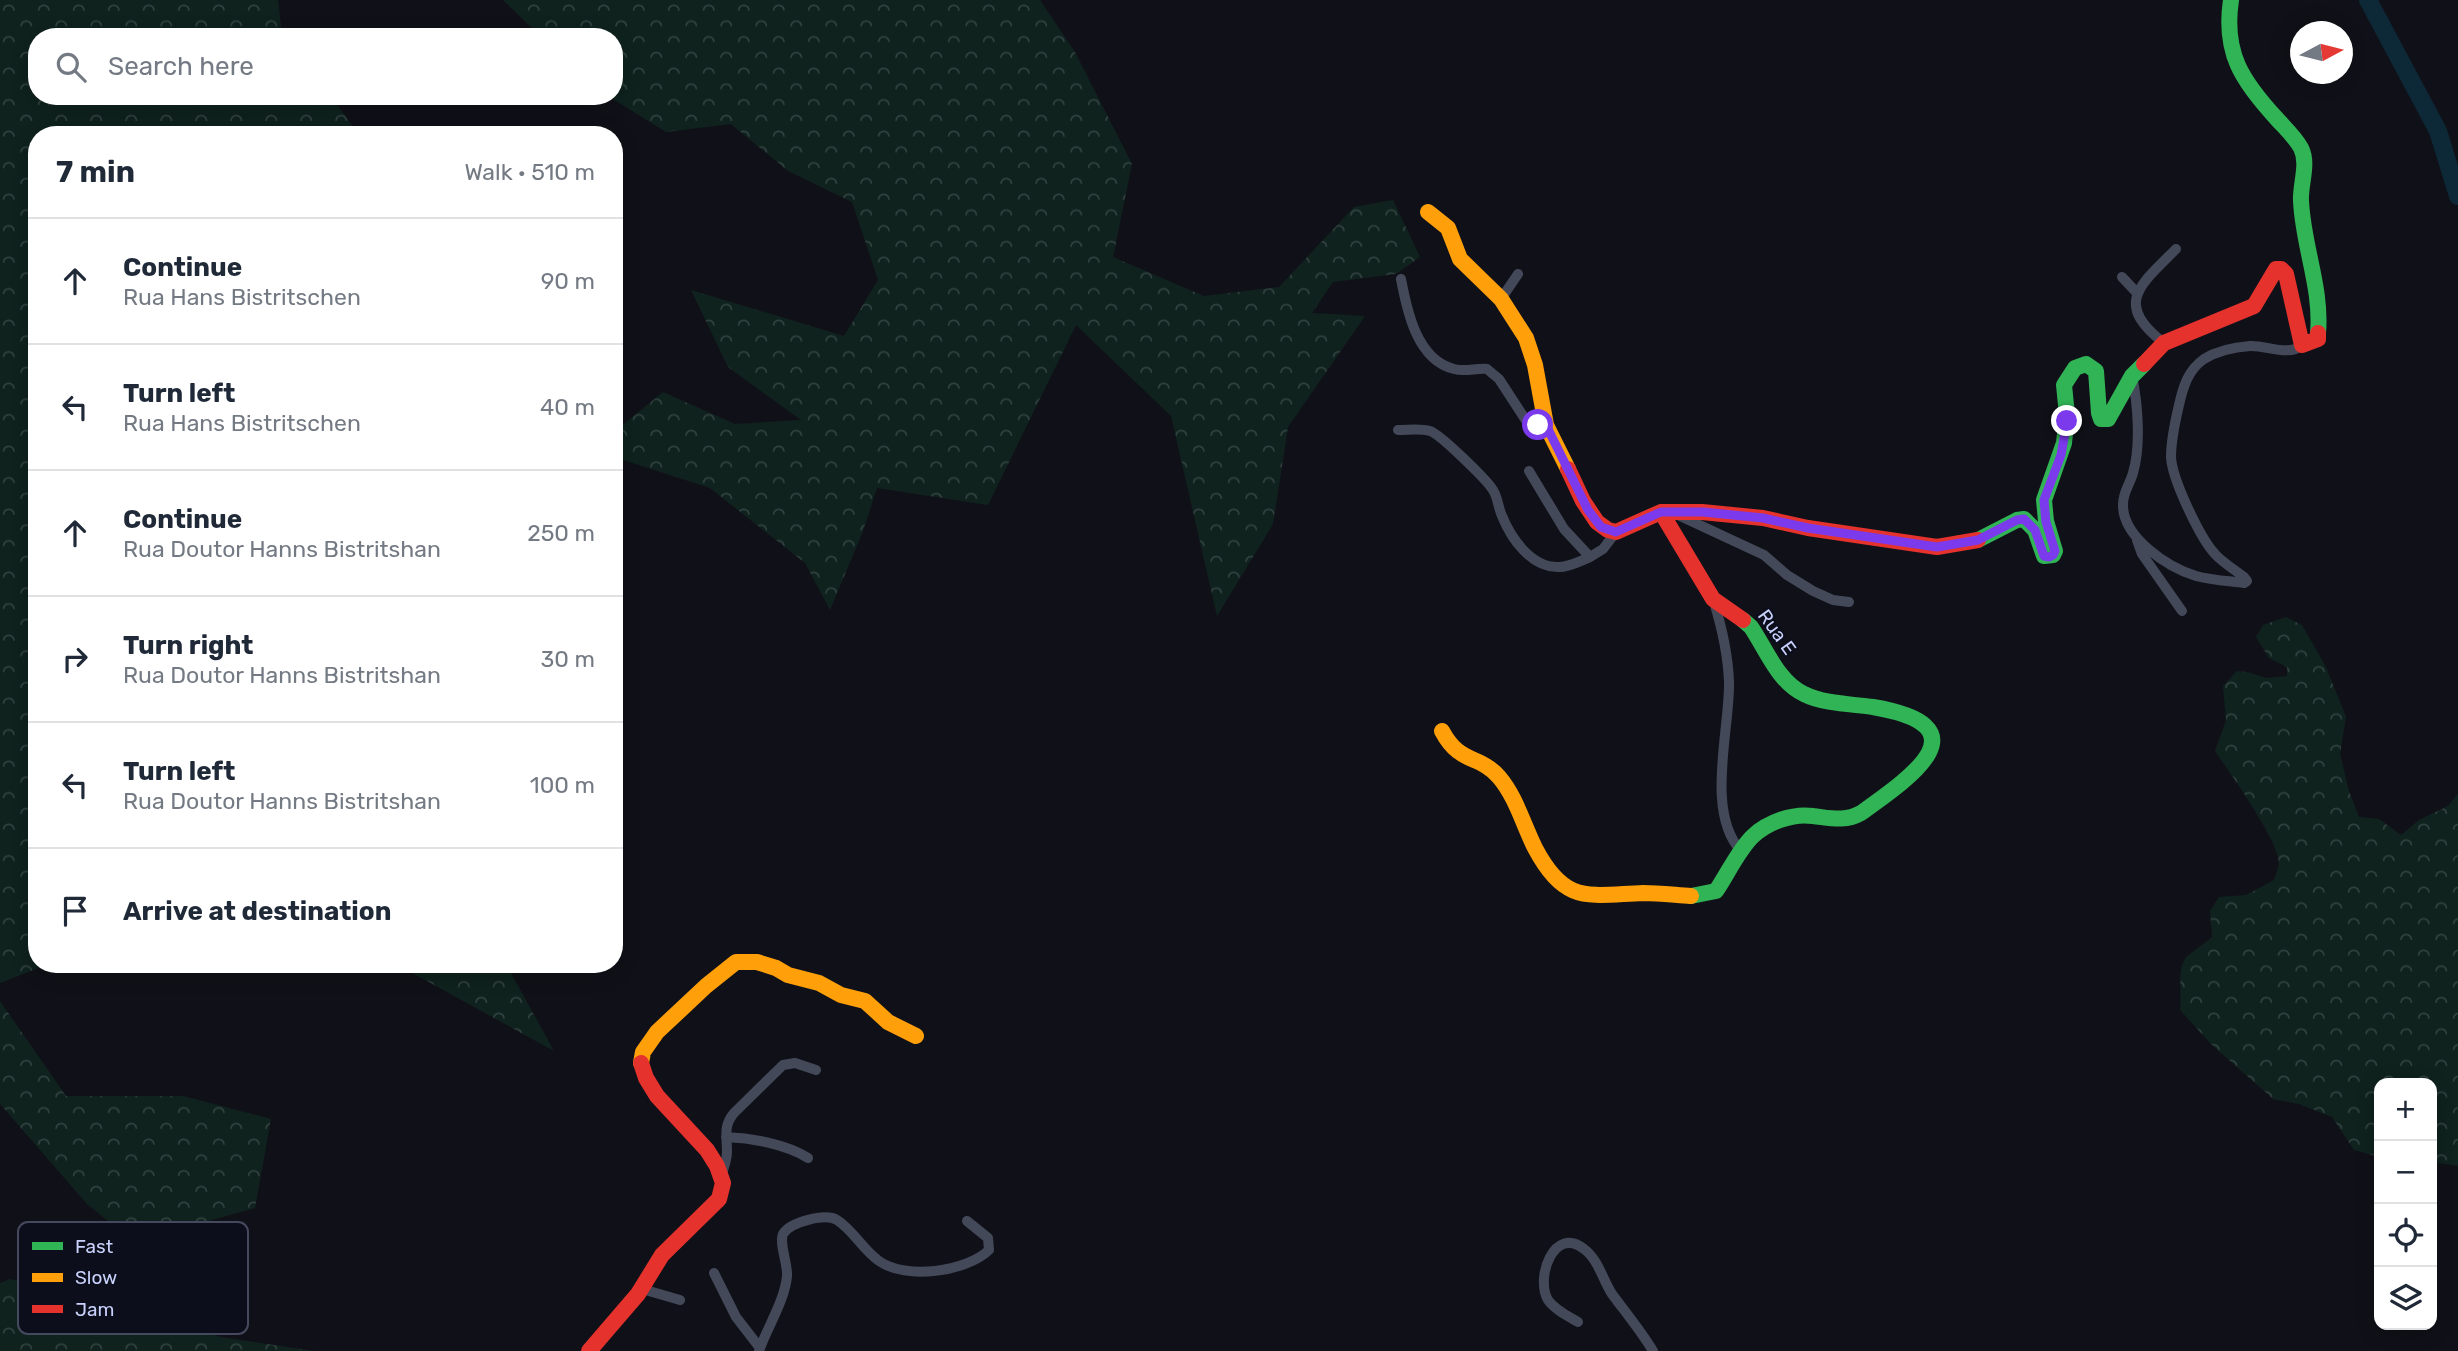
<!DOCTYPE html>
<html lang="en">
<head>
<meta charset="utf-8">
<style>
	body { margin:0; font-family:Rubik,sans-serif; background:#f6f6f7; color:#1f2937 }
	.controls { position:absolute; right:21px; bottom:21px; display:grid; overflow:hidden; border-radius:14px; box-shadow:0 4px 18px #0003 }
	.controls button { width:63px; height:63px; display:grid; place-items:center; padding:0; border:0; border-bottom:2px solid #e0e1e3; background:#fff; color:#1f2937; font:35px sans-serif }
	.compass { position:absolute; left:2290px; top:21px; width:63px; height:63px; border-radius:50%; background:#fff; box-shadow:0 4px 18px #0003; rotate:83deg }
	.stop { position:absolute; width:21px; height:21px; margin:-16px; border:5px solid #7c3aed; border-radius:50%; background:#fff }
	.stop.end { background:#7c3aed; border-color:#fff; box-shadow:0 2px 7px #0008 }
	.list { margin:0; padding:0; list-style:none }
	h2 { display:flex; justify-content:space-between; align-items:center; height:91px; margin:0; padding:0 28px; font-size:30px }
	h2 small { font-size:23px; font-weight:400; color:#747a83 }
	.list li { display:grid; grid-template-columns:46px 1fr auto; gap:21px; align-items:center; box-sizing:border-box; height:126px; padding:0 28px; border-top:2px solid #e0e1e3 }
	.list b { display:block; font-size:26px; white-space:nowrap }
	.list p { margin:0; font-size:23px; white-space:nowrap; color:#747a83 }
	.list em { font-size:23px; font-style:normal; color:#747a83 }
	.icon { flex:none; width:38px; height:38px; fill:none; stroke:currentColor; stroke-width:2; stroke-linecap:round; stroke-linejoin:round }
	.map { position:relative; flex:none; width:2458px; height:1351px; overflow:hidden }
	.search { position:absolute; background:#fff; box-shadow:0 4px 18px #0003; left:28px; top:28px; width:595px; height:77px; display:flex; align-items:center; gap:18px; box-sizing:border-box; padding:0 24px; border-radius:28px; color:#747a83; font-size:26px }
	.panel { position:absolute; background:#fff; box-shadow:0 4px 18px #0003; left:28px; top:126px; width:595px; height:847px; border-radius:28px }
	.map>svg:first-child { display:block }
</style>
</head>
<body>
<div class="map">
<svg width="2458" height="1351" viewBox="0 0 2458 1351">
	<defs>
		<pattern id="forest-crowns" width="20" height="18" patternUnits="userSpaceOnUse" patternTransform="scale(1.75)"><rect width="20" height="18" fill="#0f221d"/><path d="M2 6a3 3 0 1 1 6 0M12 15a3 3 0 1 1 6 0" fill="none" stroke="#31413f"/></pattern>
	</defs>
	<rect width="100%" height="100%" fill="#101118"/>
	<path fill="url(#forest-crowns)" d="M0,0H278L281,27L288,37H37V96H331L359,135H37V964H49L0,983Z
		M503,0H1040L1075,52L1132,164L1113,257L1204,296L1279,287L1354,207L1393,200L1420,257L1396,274L1333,282L1312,313L1365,316L1288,427L1273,524L1217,616L1171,416L1076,325L988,505L877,488L863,531L830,610L805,563L710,488L614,457V432L663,392L735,424L801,420L728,367L691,290L844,336L878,280L852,202L788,171L731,124L666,132L608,96H614V37H541Z
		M2286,617L2302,625L2326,667L2346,717L2340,754L2349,791L2359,817L2379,819L2401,835L2419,820L2448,806L2458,794V1166L2432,1162V1083H2379V1157L2354,1150L2332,1117L2299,1104L2273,1099L2211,1044L2180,1010C2182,996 2177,970 2185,959C2188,954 2206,943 2212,937L2210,911L2219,897L2246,895L2274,880C2276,875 2278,869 2279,864C2280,842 2229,772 2215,751L2226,720L2223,686L2237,671L2247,672L2266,678L2287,676V667L2269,658L2256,637L2263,625Z
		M396,964H506L554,1051Z
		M0,1001L66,1096H183L271,1119L255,1208L205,1222L176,1276L87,1204L0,1104Z
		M10,1279L221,1337L314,1351H0V1283Z"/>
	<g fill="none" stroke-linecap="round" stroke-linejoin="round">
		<path stroke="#0d2836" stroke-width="18" d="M2368,0L2438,131L2458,196"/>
		<path stroke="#444959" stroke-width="10" d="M2122,277L2137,293
			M1401,279C1407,311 1417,360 1454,369C1465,372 1476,368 1487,369L1499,379L1527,422L1546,425
			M1501,299L1518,274
			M2164,343C2113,304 2140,285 2176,249
			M2132,376C2138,404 2141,446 2133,473C2130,484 2123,492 2123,504C2122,537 2167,567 2196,576C2211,580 2228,581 2244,583L2247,581L2244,577C2234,569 2223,563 2215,554C2200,538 2172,479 2171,457C2171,440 2175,422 2179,405C2183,387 2188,370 2204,359C2217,351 2236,347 2250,346C2266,345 2289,357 2302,345
			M1398,430C1409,430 1420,428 1430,431C1440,434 1487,480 1493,490C1498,498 1498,507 1502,516C1511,538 1531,568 1559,567C1570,567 1580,561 1590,557
			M1529,471L1564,529L1590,557L1603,549L1616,532
			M1678,515L1764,555L1787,575L1813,591L1833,600L1849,602
			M2137,540L2142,554L2182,611
			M1714,602C1722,628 1728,655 1729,682C1730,730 1705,812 1741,851
			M726,1137C751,1138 786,1144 808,1158
			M721,1176C724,1168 727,1160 727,1152C727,1136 723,1126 734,1113L783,1065L795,1063L816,1070
			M714,1273L736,1317L760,1348
			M642,1289L680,1300
			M1578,1322C1568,1316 1555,1310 1548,1300C1535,1278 1554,1225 1584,1249C1598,1259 1603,1280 1612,1294C1626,1313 1641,1331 1653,1351
			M759,1351C767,1328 785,1300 787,1276C788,1265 779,1243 783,1234C790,1222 825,1213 837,1220C853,1230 863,1250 879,1261C906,1280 966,1272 989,1250L988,1238L967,1221"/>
		<path stroke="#30b455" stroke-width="16" d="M2231,0C2223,53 2242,81 2277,119C2285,128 2295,137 2301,148C2309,164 2300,184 2301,201C2303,246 2322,288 2318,333
			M1978,540L2017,520L2024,519L2035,530L2044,556L2053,555L2055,551L2046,521L2044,500L2064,443L2067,415L2064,385L2075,368L2086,364L2096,371L2099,413L2101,419H2108L2132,376L2144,364
			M1691,896L1716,891C1727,875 1739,849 1753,836C1768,822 1793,813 1813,816C1831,818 1845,822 1861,813C1913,776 1985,726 1873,707C1851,704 1824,704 1804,694C1778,682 1766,649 1751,627L1743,620"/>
		<path stroke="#ff9f0a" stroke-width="16" d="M1428,212L1448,228L1460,259L1501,299L1526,338L1535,365L1546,425L1568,469
			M1442,731C1460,765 1479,754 1499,777C1516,797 1523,824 1535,848C1565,905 1588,895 1643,893C1659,893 1675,895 1691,896
			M641,1063L643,1052L657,1032L706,986L736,962H757L776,968L788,975L819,983L841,995L865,1001L888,1022L916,1036"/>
		<path stroke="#e5322d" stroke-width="16" d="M2144,364L2164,343L2254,306L2276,269H2281L2286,274L2302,345L2318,339V333
			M1568,469L1583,501L1597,522L1608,530L1616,532L1661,512H1702L1763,518L1808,528L1937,547L1978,540
			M1661,512L1713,599L1743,620
			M589,1351L638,1294L662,1255L719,1199L723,1183L717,1166L707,1150L657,1096L646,1078L641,1063"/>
	</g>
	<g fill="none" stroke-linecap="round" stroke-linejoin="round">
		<path stroke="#7c3aed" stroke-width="9" d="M1538,425H1546L1588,510L1601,527L1616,532L1661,512H1703L1763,518L1808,528L1937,547L1978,540L2017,520L2024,519L2035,530L2044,556L2049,557L2053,555L2055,551L2046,522L2044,500L2061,455L2067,421"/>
	</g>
	<g text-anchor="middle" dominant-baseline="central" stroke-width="5" stroke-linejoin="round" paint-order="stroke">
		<g font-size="19" fill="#c9d2fc" stroke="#0c0e1b">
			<text transform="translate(1777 632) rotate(54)">Rua E</text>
		</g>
	</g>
	<rect x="18" y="1222" width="230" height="112" rx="10" fill="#0c0e1b" stroke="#45495e" stroke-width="2"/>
	<rect x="32" y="1242" width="31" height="8" fill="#30b455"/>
	<rect x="32" y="1273" width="31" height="9" fill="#ff9f0a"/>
	<rect x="32" y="1305" width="31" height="8" fill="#e5322d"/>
	<g font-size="19" fill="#c9d2fc">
		<text x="75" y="1253">Fast</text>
		<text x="75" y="1284">Slow</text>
		<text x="75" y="1316">Jam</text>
	</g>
</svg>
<div class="controls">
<button>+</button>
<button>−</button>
<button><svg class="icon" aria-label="locate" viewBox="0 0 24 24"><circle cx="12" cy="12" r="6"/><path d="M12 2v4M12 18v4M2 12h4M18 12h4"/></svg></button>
<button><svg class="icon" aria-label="layers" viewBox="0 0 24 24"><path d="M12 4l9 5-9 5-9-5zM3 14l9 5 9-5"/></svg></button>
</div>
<svg class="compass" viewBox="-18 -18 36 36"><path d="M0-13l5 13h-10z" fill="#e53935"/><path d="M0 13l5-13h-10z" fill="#747a83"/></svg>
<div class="stop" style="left:1538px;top:425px"></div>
<div class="stop end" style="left:2067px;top:421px"></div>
<div class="search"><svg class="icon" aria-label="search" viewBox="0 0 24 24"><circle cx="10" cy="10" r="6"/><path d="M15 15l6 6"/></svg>Search here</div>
<section class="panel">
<h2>7 min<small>Walk · 510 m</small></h2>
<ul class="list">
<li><svg class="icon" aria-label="ahead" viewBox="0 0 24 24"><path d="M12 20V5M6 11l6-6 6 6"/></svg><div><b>Continue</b><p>Rua Hans Bistritschen</p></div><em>90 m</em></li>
<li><svg class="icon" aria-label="left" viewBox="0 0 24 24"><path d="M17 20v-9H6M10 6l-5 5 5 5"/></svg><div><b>Turn left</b><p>Rua Hans Bistritschen</p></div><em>40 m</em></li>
<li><svg class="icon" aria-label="ahead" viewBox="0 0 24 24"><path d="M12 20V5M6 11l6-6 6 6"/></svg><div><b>Continue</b><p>Rua Doutor Hanns Bistritshan</p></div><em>250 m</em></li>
<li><svg class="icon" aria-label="right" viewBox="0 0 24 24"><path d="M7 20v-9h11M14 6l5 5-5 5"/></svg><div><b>Turn right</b><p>Rua Doutor Hanns Bistritshan</p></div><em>30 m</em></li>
<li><svg class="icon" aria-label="left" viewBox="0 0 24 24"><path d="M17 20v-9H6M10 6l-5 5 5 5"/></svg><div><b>Turn left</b><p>Rua Doutor Hanns Bistritshan</p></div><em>100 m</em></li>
<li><svg class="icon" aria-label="arrive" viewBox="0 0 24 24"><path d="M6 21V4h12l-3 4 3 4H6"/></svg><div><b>Arrive at destination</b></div></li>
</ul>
</section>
</div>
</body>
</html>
